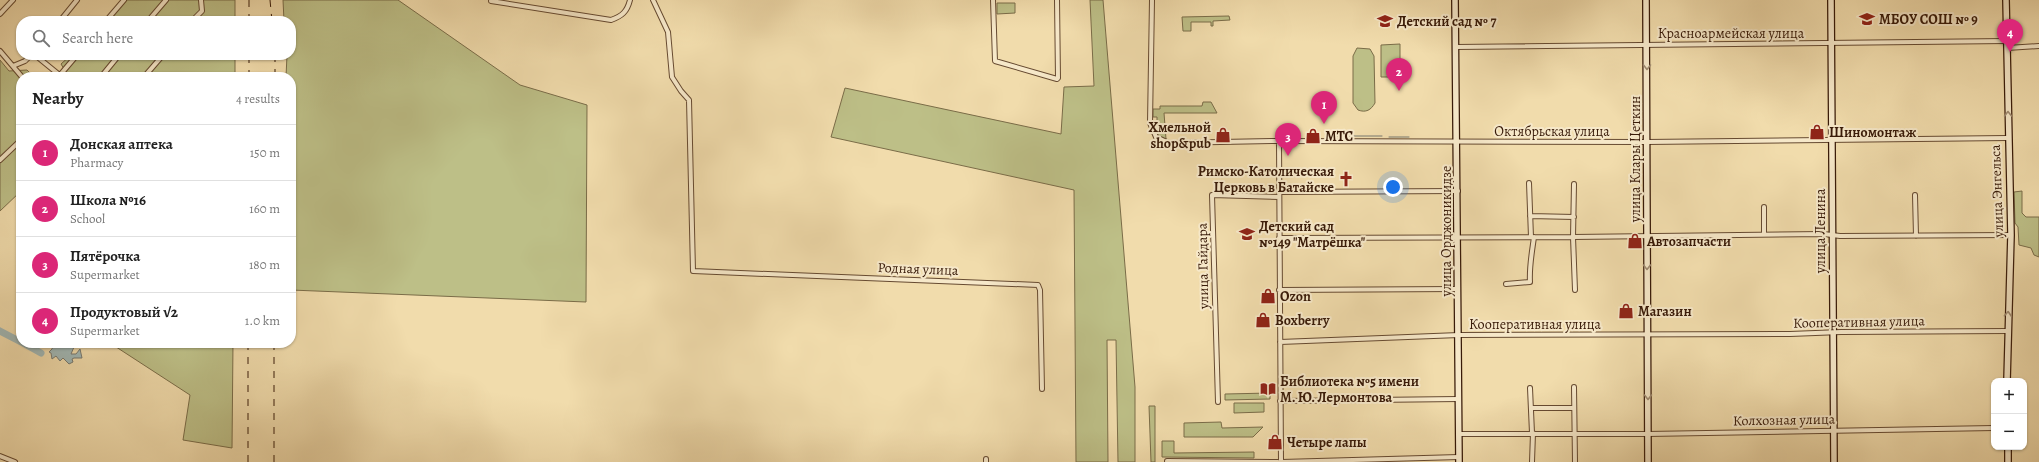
<!DOCTYPE html>
<html lang="en">
<head>
<meta charset="utf-8">
<style>
	body { margin:0; font-family:Alegreya,serif; background:#f2f2f2; color:#222 }
	.controls { position:absolute; right:12px; bottom:12px; display:grid; overflow:hidden; border-radius:8px; box-shadow:0 1px 3px #0004 }
	.controls button { width:36px; height:36px; display:grid; place-items:center; padding:0; border:0; border-bottom:1px solid #e0e0e0; background:#fff; color:#222; font:20px sans-serif }
	.you { position:absolute; left:1393px; top:187px; width:14px; height:14px; margin:-10px; border:3px solid #fff; border-radius:50%; background:#1a73e8; box-shadow:0 0 0 6px #1a73e833 }
	.badge { display:grid; place-items:center; width:26px; height:26px; border-radius:50%; background:#db2777; color:#fff; font-size:13px; font-weight:700 }
	.pin { position:absolute; translate:-50% -33px; filter:drop-shadow(0 1px 2px #0008) }
	.pin::after { content:''; position:absolute; top:21px; width:14px; height:12px; background:inherit; clip-path:polygon(0 0,100% 0,50% 100%) }
	.list { margin:0; padding:0; list-style:none }
	h2 { display:flex; justify-content:space-between; align-items:center; height:52px; margin:0; padding:0 16px; font-size:17px }
	h2 small { font-size:13px; font-weight:400; color:#767676 }
	.list li { display:grid; grid-template-columns:26px 1fr auto; gap:12px; align-items:center; box-sizing:border-box; height:56px; padding:0 16px; border-top:1px solid #e0e0e0 }
	.list b { display:block; font-size:15px; white-space:nowrap }
	.list p { margin:0; font-size:13px; white-space:nowrap; color:#767676 }
	.list em { font-size:13px; font-style:normal; color:#767676 }
	.icon { flex:none; width:22px; height:22px; fill:none; stroke:currentColor; stroke-width:2; stroke-linecap:round; stroke-linejoin:round }
	.map { position:relative; flex:none; width:2039px; height:462px; overflow:hidden }
	.search { position:absolute; background:#fff; box-shadow:0 1px 3px #0004; left:16px; top:16px; width:280px; height:44px; display:flex; align-items:center; gap:10px; box-sizing:border-box; padding:0 14px; border-radius:16px; color:#767676; font-size:15px }
	.panel { position:absolute; background:#fff; box-shadow:0 1px 3px #0004; left:16px; top:72px; width:280px; height:276px; border-radius:16px }
	.map>svg:first-child { display:block }
</style>
</head>
<body>
<div class="map">
<svg width="2039" height="462" viewBox="0 0 2039 462">
	<rect width="100%" height="100%" fill="#f1dcac"/>
	<filter id="stains"><feTurbulence type="fractalNoise" baseFrequency=".005" numOctaves="4"/><feColorMatrix values="0 0 0 0 .2 0 0 0 0 .09 0 0 0 0 .02 0 0 0 .5 -.17"/></filter>
	<radialGradient id="worn" r=".72"><stop offset=".6" stop-color="#630" stop-opacity="0"/><stop offset="1" stop-color="#630" stop-opacity=".3"/></radialGradient>
	<path fill="#bdbf87" stroke="#7a6c48" d="M126,0H235V21H105Z
		M283,0H398L520,85L587,105L586,302L291,290V77H286L287,55H291V21H284Z
		M1090,0H1103L1135,387V462H1118L1116,340H1107L1108,462H1076L1074,190L831,137L845,88L1061,134L1064,87L1094,86Z
		M997,3H1015V13L997,14Z
		M1229,16L1230,20L1213,21V26H1211V22H1191V31H1183L1182,17Z
		M1400,44V77H1381V45Z
		M1357,48L1370,49L1374,56L1375,103C1371,110 1366,113 1358,110L1353,103V56Z
		M71,55H235V77H69L61,64Z
		M0,60L9,71L27,70L34,77H21V191L0,211Z
		M1203,102H1211L1217,113H1164L1166,139C1161,138 1158,136 1156,131H1163L1162,124H1157V117H1153V109H1160V106H1202Z
		M2022,191V213L2026,217H2039V257L2034,255L2031,248L2019,245L2018,227L2015,223L2014,192Z
		M110,343H233L232,448L183,440L190,395Z
		M1270,393V399L1225,400V394Z
		M1234,403H1264V412L1234,413Z
		M1149,406H1155V462H1151Z
		M1221,422L1222,428L1263,427L1253,437H1184V423Z
		M1162,441H1174V453L1254,452V458L1162,457Z"/>
	<path fill="#a1b8b6" stroke="#777970" d="M52,343H71L74,347L71,354H76L80,349L82,358H74L72,359L73,362L69,364L63,358L60,361L56,356L52,359L51,353L49,352L52,349L53,346H51Z"/>
	<g fill="none" stroke-linecap="round" stroke-linejoin="round">
		<path stroke="#777970" stroke-width="1" d="M1333,136H1382
			M1389,137H1409"/>
		<path stroke="#a1b8b6" stroke-width="7" d="M0,331L21,342
			M23,343L41,353"/>
		<defs>
			<path id="street" d="M653,0L668,32L672,77L681,91L689,100L693,271L1038,285L1040,290L1042,389
				M993,0L995,61L1057,79L1058,78L1057,0
				M1152,0L1150,123L1156,137L1169,143L1275,141L1647,142L2008,138
				M491,1L611,20C622,16 627,12 630,0
				M0,14L13,0
				M60,21L77,0
				M106,21L124,0
				M148,21L166,0
				M192,21L202,11L201,0
				M1456,47L2007,41
				M2007,48L2039,46
				M0,51L22,77
				M35,55L62,77
				M13,66L25,61L31,55
				M60,75L77,55
				M101,77L119,55
				M144,77L163,55
				M1279,141L1281,462
				M0,160L21,140
				M1529,183L1531,237
				M1574,184L1573,237L1575,290
				M1279,192L1458,191
				M1915,195L1916,236
				M1764,207V234
				M1530,216L1574,217
				M1279,238L1573,237L1824,234L1840,236L2011,235
				M1506,284L1530,282C1529,267 1532,252 1534,237
				M1279,290L1458,289
				M1280,342L1459,335L1790,334L1841,332L2007,331
				M1574,387L1575,462
				M1530,388L1532,433
				M1280,401L1459,399
				M1218,402L1212,195L1279,197
				M1531,408H1574
				M1459,434H1648L1994,428
				M0,456L15,462
				M986,459V462
				M1167,461L1278,462
				M1282,462L1459,457
				M1532,462L1533,433"/>
			<path id="secondary" d="M1455,0L1459,462
				M1646,0L1648,462
				M1831,0L1834,462
				M2006,0L2011,235L2007,381
				M2008,447V462"/>
		</defs>
		<use href="#street" stroke="#664a31" stroke-width="6"/>
		<use href="#secondary" stroke="#381a08" stroke-width="8"/>
		<use href="#street" stroke="#f6e8c9" stroke-width="4"/>
		<use href="#secondary" stroke="#f6e8c9" stroke-width="5.5"/>
		<path stroke="#381a08" stroke-width="1" stroke-dasharray="7 7" stroke-linecap="butt" d="M270,0L272,21
			M249,21V0
			M275,55V77
			M249,77V55
			M248,462V343
			M274,462V343"/>
	</g>
	<defs><path id="oneway-chevron" d="M-2-3.5L2.5 0L-2 3.5" fill="none" stroke-width="1.6" stroke-linecap="round" stroke-linejoin="round"/></defs>
	<g stroke="#a08b72">
		<use href="#oneway-chevron" transform="translate(1647 67) rotate(90)"/>
		<use href="#oneway-chevron" transform="translate(2008 114) rotate(-91)"/>
		<use href="#oneway-chevron" transform="translate(1647 267) rotate(90)"/>
		<use href="#oneway-chevron" transform="translate(2008 314) rotate(-87)"/>
		<use href="#oneway-chevron" transform="translate(1648 397) rotate(90)"/>
	</g>
	<defs>
		<symbol id="school-bare" viewBox="-9 -9 18 18"><path d="M0-5L7-2L0 1L-7-2ZM-4 1L0 2.5L4 1V4Q0 6-4 4Z" fill="#8f2418" stroke="#f6e8c9" stroke-width="2.5" paint-order="stroke"/></symbol>
		<symbol id="shop-bare" viewBox="-9 -9 18 18"><path d="M-5-2.5h2.3a2.7 3.5 0 0 1 5.4 0H5L5.5 6h-11ZM-1.5-2.5h3a1.5 2.3 0 0 0-3 0Z" fill="#8f2418" stroke="#f6e8c9" stroke-width="2.5" paint-order="stroke"/></symbol>
		<symbol id="church-bare" viewBox="-9 -9 18 18"><path d="M-1.2-6h2.4v3.5h3.3v2.4h-3.3V6h-2.4V-.1h-3.3v-2.4h3.3Z" fill="#8f2418" stroke="#f6e8c9" stroke-width="2.5" paint-order="stroke"/></symbol>
		<symbol id="library-bare" viewBox="-9 -9 18 18"><path d="M-6-4Q-3-5.5-.7-3.5V5Q-3 3-6 4ZM6-4Q3-5.5 .7-3.5V5Q3 3 6 4Z" fill="#8f2418" stroke="#f6e8c9" stroke-width="2.5" paint-order="stroke"/></symbol>
	</defs>
	<g fill-rule="evenodd">
		<use href="#school-bare" x="1856" y="8" width="22" height="22"/>
		<use href="#school-bare" x="1374" y="10" width="22" height="22"/>
		<use href="#shop-bare" x="1806" y="121" width="22" height="22"/>
		<use href="#shop-bare" x="1212" y="124" width="22" height="22"/>
		<use href="#shop-bare" x="1302" y="125" width="22" height="22"/>
		<use href="#church-bare" x="1335" y="168" width="22" height="22"/>
		<use href="#school-bare" x="1236" y="223" width="22" height="22"/>
		<use href="#shop-bare" x="1624" y="230" width="22" height="22"/>
		<use href="#shop-bare" x="1257" y="285" width="22" height="22"/>
		<use href="#shop-bare" x="1615" y="300" width="22" height="22"/>
		<use href="#shop-bare" x="1252" y="309" width="22" height="22"/>
		<use href="#library-bare" x="1257" y="378" width="22" height="22"/>
		<use href="#shop-bare" x="1264" y="431" width="22" height="22"/>
	</g>
	<g text-anchor="middle" dominant-baseline="central" stroke-width="4" stroke-linejoin="round" paint-order="stroke">
		<g font-size="14" font-weight="bold" fill="#381a08" stroke="#f6e8c9" text-anchor="start">
			<text x="1879" y="19">МБОУ СОШ № 9</text>
			<text x="1397" y="21">Детский сад № 7</text>
			<text x="1211" y="127" text-anchor="end">Хмельной<tspan x="1211" dy="16">shop&amp;pub</tspan></text>
			<text x="1829" y="132">Шиномонтаж</text>
			<text x="1325" y="136">МТС</text>
			<text x="1334" y="171" text-anchor="end">Римско-Католическая<tspan x="1334" dy="16">Церковь в Батайске</tspan></text>
			<text x="1259" y="226">Детский сад<tspan x="1259" dy="16">№149 "Матрёшка"</tspan></text>
			<text x="1647" y="241">Автозапчасти</text>
			<text x="1280" y="296">Ozon</text>
			<text x="1638" y="311">Магазин</text>
			<text x="1275" y="320">Boxberry</text>
			<text x="1280" y="381">Библиотека №5 имени<tspan x="1280" dy="16">М. Ю. Лермонтова</tspan></text>
			<text x="1287" y="442">Четыре лапы</text>
		</g>
		<g font-size="14" fill="#381a08" stroke="#f6e8c9">
			<text x="1731" y="33">Красноармейская улица</text>
			<text x="1552" y="131">Октябрьская улица</text>
			<text transform="translate(1635 159) rotate(-90)">улица Клары Цеткин</text>
			<text transform="translate(1997 191) rotate(-92)">улица Энгельса</text>
			<text transform="translate(1446 231) rotate(-90)">улица Орджоникидзе</text>
			<text transform="translate(1820 231) rotate(-90)">улица Ленина</text>
			<text transform="translate(1203 266) rotate(-91)">улица Гайдара</text>
			<text transform="translate(918 269) rotate(2)">Родная улица</text>
			<text transform="translate(1859 322) rotate(-1)">Кооперативная улица</text>
			<text x="1535" y="324">Кооперативная улица</text>
			<text transform="translate(1784 420) rotate(-1)">Колхозная улица</text>
		</g>
	</g>
	<rect width="100%" height="100%" filter="url(#stains)"/>
	<rect width="100%" height="100%" fill="url(#worn)"/>
</svg>
<div class="controls">
<button>+</button>
<button>−</button>
</div>
<div class="you"></div>
<div class="pin badge" style="left:1324px;top:124px">1</div>
<div class="pin badge" style="left:1399px;top:91px">2</div>
<div class="pin badge" style="left:1288px;top:156px">3</div>
<div class="pin badge" style="left:2010px;top:52px">4</div>
<div class="search"><svg class="icon" aria-label="search" viewBox="0 0 24 24"><circle cx="10" cy="10" r="6"/><path d="M15 15l6 6"/></svg>Search here</div>
<section class="panel">
<h2>Nearby<small>4 results</small></h2>
<ul class="list">
<li><span class="badge">1</span><div><b>Донская аптека</b><p>Pharmacy</p></div><em>150 m</em></li>
<li><span class="badge">2</span><div><b>Школа №16</b><p>School</p></div><em>160 m</em></li>
<li><span class="badge">3</span><div><b>Пятёрочка</b><p>Supermarket</p></div><em>180 m</em></li>
<li><span class="badge">4</span><div><b>Продуктовый √2</b><p>Supermarket</p></div><em>1.0 km</em></li>
</ul>
</section>
</div>
</body>
</html>
